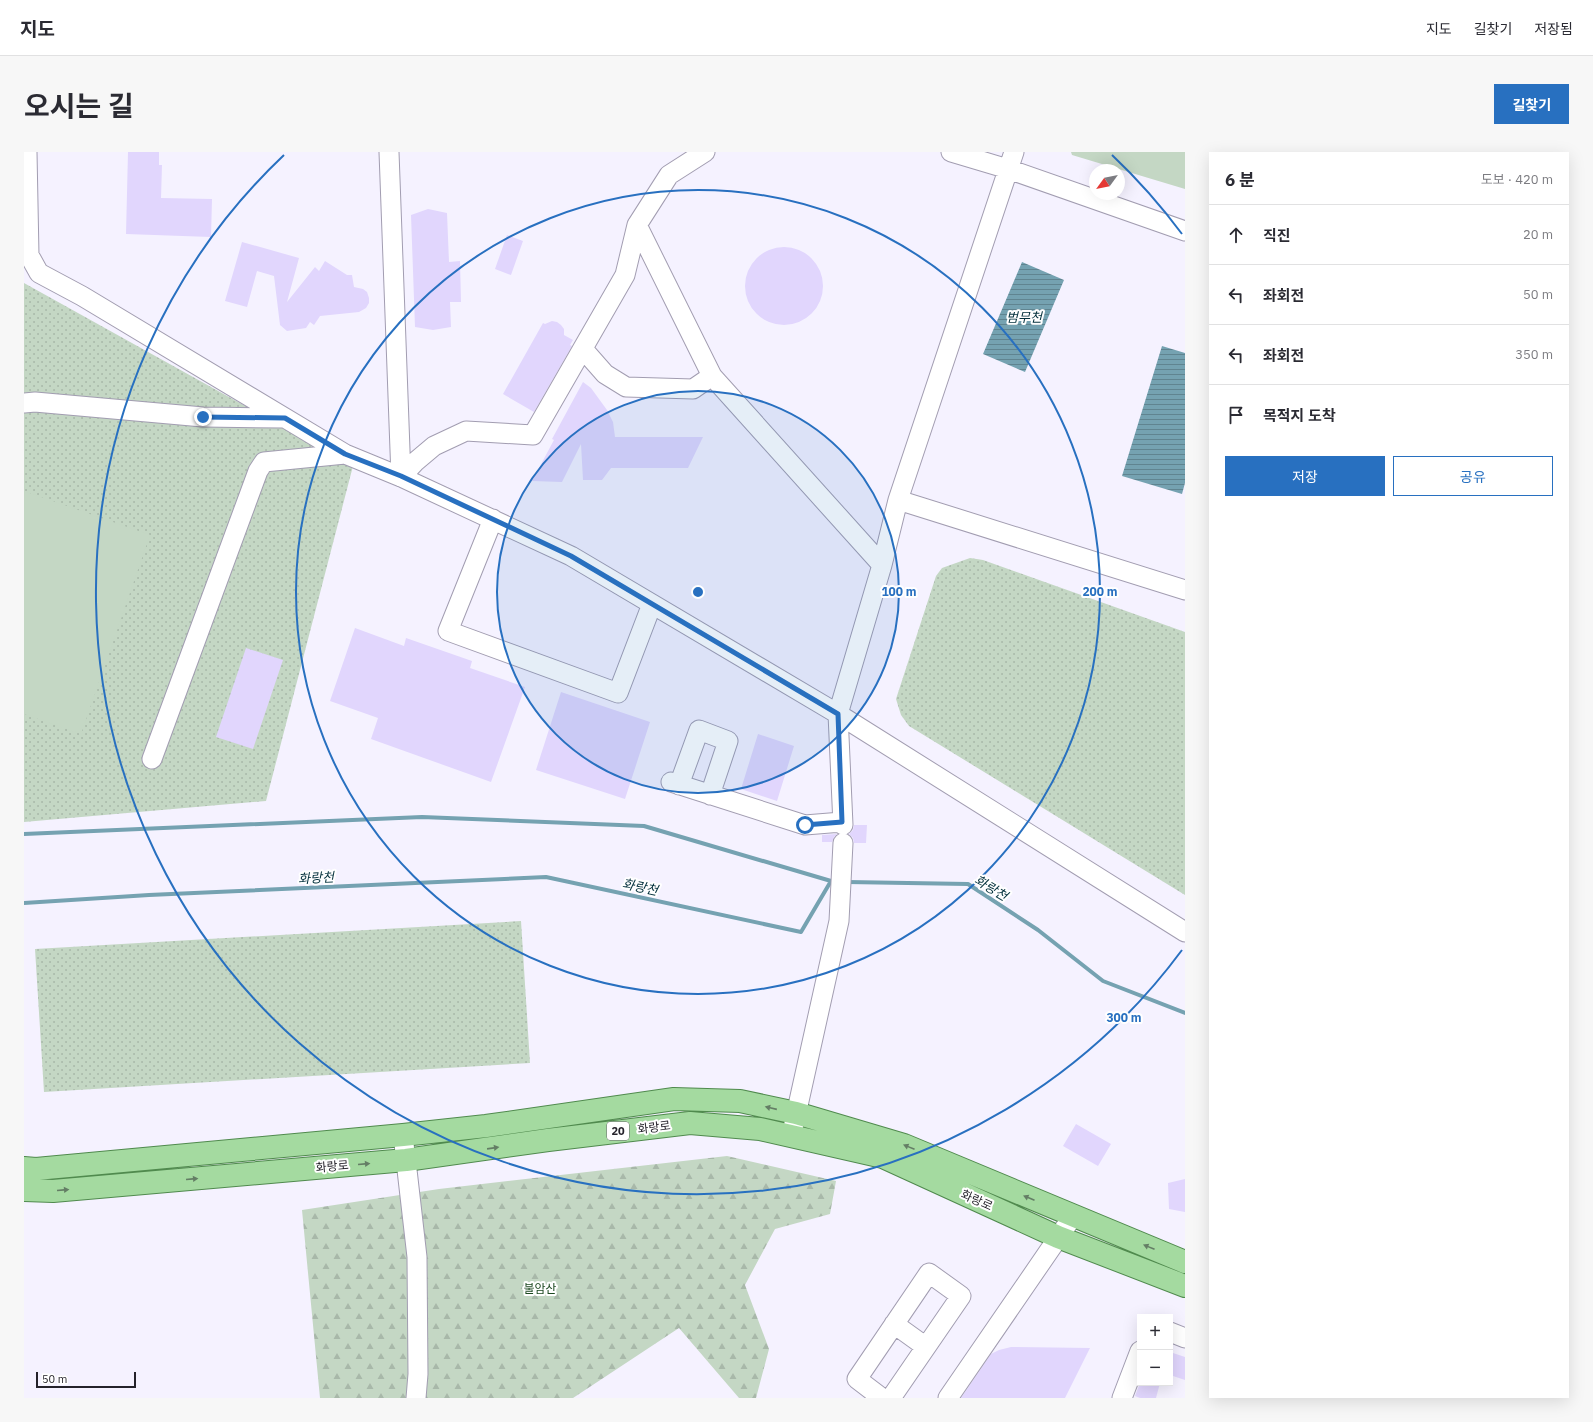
<!DOCTYPE html>
<html lang="ko">
<head>
<meta charset="utf-8">
<style>
	body { margin:0; font-family:"IBM Plex Sans","Noto Sans KR",sans-serif; background:#f7f7f7; color:#2b2b33 }
	.controls { position:absolute; right:12px; bottom:12px; display:grid; overflow:hidden; border-radius:0px; box-shadow:0 4px 16px #0002 }
	.controls button { width:36px; height:36px; display:grid; place-items:center; padding:0; border:0; border-bottom:1px solid #e1e1e2; background:#fff; color:#2b2b33; font:20px sans-serif }
	.compass { position:absolute; left:1065px; top:12px; width:36px; height:36px; border-radius:50%; background:#fff; box-shadow:0 4px 16px #0002; rotate:237deg }
	.scale { position:absolute; left:12px; bottom:10px; width:100px; box-sizing:border-box; padding-left:4px; border:2px solid #24222a; border-top:0; font-size:11px; line-height:14px; white-space:nowrap; color:#24222a; -webkit-text-stroke:3px #fff; paint-order:stroke }
	.stop { position:absolute; width:12px; height:12px; margin:-9px; border:3px solid #2870c0; border-radius:50%; background:#fff }
	.stop.end { background:#2870c0; border-color:#fff; box-shadow:0 1px 4px #0008 }
	.list { margin:0; padding:0; list-style:none }
	h2 { display:flex; justify-content:space-between; align-items:center; height:52px; margin:0; padding:0 16px; font-size:17px }
	h2 small { font-size:13px; font-weight:400; color:#7c7c81 }
	.list li { display:grid; grid-template-columns:26px 1fr auto; gap:12px; align-items:center; box-sizing:border-box; height:60px; padding:0 16px; border-top:1px solid #e1e1e2 }
	.list b { display:block; font-size:15px; white-space:nowrap }
	.list em { font-size:13px; font-style:normal; color:#7c7c81 }
	.actions { display:flex; gap:8px; padding:12px 16px }
	.actions a { flex:1; padding:9px 0; border:1px solid #2870c0; border-radius:0px; text-align:center; font-size:14px; color:#2870c0 }
	.actions .main { background:#2870c0; color:#fff }
	.icon { flex:none; width:22px; height:22px; fill:none; stroke:currentColor; stroke-width:2; stroke-linecap:round; stroke-linejoin:round }
	.map { position:relative; flex:none; width:1161px; height:1246px; overflow:hidden; border-radius:0px }
	header { display:flex; align-items:center; gap:24px; box-sizing:border-box; height:56px; padding:0 20px; background:#fff; border-bottom:1px solid #e1e1e2 }
	header strong { font-size:19px }
	nav { display:flex; gap:22px; margin-inline-start:auto; font-size:14px }
	.intro { display:flex; align-items:center; justify-content:space-between; box-sizing:border-box; height:96px; padding:0 24px }
	h1 { margin:0; font-size:28px }
	.button { padding:10px 18px; border-radius:0px; background:#2870c0; color:#fff; font-size:14px; font-weight:700 }
	main { display:flex; gap:24px; padding:0 24px }
	aside { flex:1; background:#fff; border-radius:0px; box-shadow:0 4px 16px #0002 }
	.map>svg:first-child { display:block }
</style>
</head>
<body>
<header>
<strong>지도</strong>
<nav><a>지도</a><a>길찾기</a><a>저장됨</a></nav>
</header>
<div class="intro"><h1>오시는 길</h1><a class="button">길찾기</a></div>
<main>
<div class="map">
<svg width="1161" height="1246" viewBox="0 0 1161 1246">
	<defs>
		<pattern id="grass-dots" width="8" height="8" patternUnits="userSpaceOnUse"><rect width="8" height="8" fill="#c4d7c4"/><path d="M2 2h.1M6 6h.1" fill="none" stroke="#a8b8a9" stroke-width="1.8" stroke-linecap="round"/></pattern>
		<pattern id="forest-firs" width="22" height="20" patternUnits="userSpaceOnUse"><rect width="22" height="20" fill="#c4d7c4"/><path d="M5 1l3.5 6h-7zM16 11l3.5 6h-7z" fill="#a8b8a9"/></pattern>
		<pattern id="water-rules" width="6" height="5" patternUnits="userSpaceOnUse"><rect width="6" height="5" fill="#75a2b1"/><path d="M0 2.5h6" fill="none" stroke="#608490"/></pattern>
	</defs>
	<rect width="100%" height="100%" fill="#f5f2ff"/>
	<path fill="url(#grass-dots)" d="M0,131L329,314L242,649L0,670Z
		M946,406L959,408L1161,480V743L885,574L877,563L872,547L912,424L918,416Z
		M497,769L506,911L20,940L11,797Z"/>
	<path fill="url(#forest-firs)" d="M703,1004L812,1029L806,1062L751,1077L721,1133L745,1197L732,1246H715L655,1176L549,1246H296L278,1058L415,1037Z"/>
	<path fill="#c4d7c4" d="M1047,0H1161V37L1048,3Z
		M0,339L126,383L57,582L0,562Z"/>
	<path fill="url(#water-rules)" d="M998,110L1040,128L1001,220L959,202Z
		M1138,194L1161,201V331L1158,342L1098,324Z"/>
	<g fill="none" stroke-linecap="round" stroke-linejoin="round">
		<path stroke="#75a2b1" stroke-width="4" d="M0,682L398,665L620,674L807,729
			M823,730L944,732L1014,778L1079,829L1161,861
			M0,751L125,743L522,725L777,780L807,729L812,730"/>
	</g>
	<path fill="#e1d6fd" d="M104,0H135V13H138L137,46L188,47L187,85L102,82Z
		M404,57L423,61L425,110L436,109L437,150H426L427,175L409,178L391,175L387,63Z
		M483,83L499,89L487,123L471,117Z
		M218,90L275,106L263,150L291,115L295,119L301,109L323,123H328L330,135L339,137L343,140L345,146V151L342,156L335,160L296,164L290,173L286,170L282,176L263,179L256,173L250,124L233,119L223,155L201,149Z
		M721 134a39 39 0 1 1 78 0a39 39 0 1 1-78 0Z
		M528,169L533,170L537,173L540,177V183L549,188L546,193L548,194L510,260L479,242L519,171L521,172Z
		M559,230L567,236L583,258L589,270L591,285H679L664,316H587L578,328H559L557,292L538,330L508,329L530,288L528,287Z
		M331,476L380,494L382,486L448,509L446,516L501,535L467,630L347,587L354,566L306,549Z
		M222,496L259,508L229,597L192,585Z
		M537,540L626,570L601,647L512,618Z
		M734,582L770,594L753,649L717,637Z
		M830,673H843L842,691H830L829,686L825,682L829,678Z
		M813,682L810,685L808,690H798V683Z
		M1052,972L1087,992L1074,1014L1039,994Z
		M1161,1027V1060L1145,1057L1144,1031Z
		M987,1195L1066,1196L1041,1246H937L967,1202L975,1198Z
		M1146,1200L1161,1205V1228L1146,1223Z
		M1116,1231H1136L1132,1246H1116L1111,1244Z"/>
	<g fill="none" stroke-linecap="round" stroke-linejoin="round">
		<defs>
			<path id="minor" d="M3,0L5,103L15,121L58,144L321,302L377,325L547,404L814,562L819,673
				M365,0L377,325L391,310L410,294L442,279L509,283L601,123L613,73L645,23L681,0
				M927,0L984,17L1161,79
				M990,0L874,348L858,413L814,562L1161,780
				M613,73L688,224L858,413
				M559,197L581,222L602,235L669,237L688,224
				M0,251L11,250L179,265L260,266
				M874,348L1161,438
				M469,367L424,479L594,541L628,452
				M128,607L234,319L240,310L321,302
				M647,630L781,673L818,670
				M655,633L675,578L704,589L686,643
				M769,976L815,769L819,691
				M379,983L393,1105L394,1222L392,1246
				M870,1172L902,1195
				M1146,1180L1161,1186
				M858,1246L833,1227L905,1121L937,1144L867,1246
				M924,1246L1049,1064
				M1098,1246L1116,1199"/>
			<path id="major" d="M0,1016L12,1017L379,983L462,974L650,947L716,949L772,961L880,993L1161,1110
				M0,1038L29,1039L382,1008L524,988L666,971L736,977L859,1005L1034,1085L1161,1134"/>
		</defs>
		<use href="#minor" stroke="#a29db1" stroke-width="21"/>
		<use href="#major" stroke="#508a4e" stroke-width="24"/>
		<use href="#minor" stroke="#fff" stroke-width="19"/>
		<use href="#major" stroke="#a4daa0" stroke-width="22"/>
	</g>
	<defs><path id="oneway-solid" d="M-6-.8H1V-3.2L6.5 0L1 3.2V.8H-6Z"/></defs>
	<g fill="#647e65">
		<use href="#oneway-solid" transform="translate(747 956) rotate(-167)"/>
		<use href="#oneway-solid" transform="translate(885 995) rotate(-158)"/>
		<use href="#oneway-solid" transform="translate(469 996) rotate(-8)"/>
		<use href="#oneway-solid" transform="translate(340 1012) rotate(-5)"/>
		<use href="#oneway-solid" transform="translate(168 1027) rotate(-5)"/>
		<use href="#oneway-solid" transform="translate(39 1038) rotate(-5)"/>
		<use href="#oneway-solid" transform="translate(1005 1046) rotate(-157)"/>
		<use href="#oneway-solid" transform="translate(1125 1095) rotate(-158)"/>
	</g>
	<g fill="none" stroke-linecap="round" stroke-linejoin="round">
		<path stroke="#2870c0" stroke-width="5" d="M179,265L261,266L321,302L377,324L547,404L814,562L818,670L781,673"/>
	</g>
	<circle cx="674" cy="440" r="201" fill="#2870c0" fill-opacity=".12"/>
	<g fill="none" stroke="#2870c0" stroke-width="2">
		<circle cx="674" cy="440" r="201"/>
		<circle cx="674" cy="440" r="402"/>
		<path d="M1158 798A602 602 0 1 1 260 3M1088 3A602 602 0 0 1 1158 82"/>
	</g>
	<g text-anchor="middle" dominant-baseline="central" stroke-width="4" stroke-linejoin="round" paint-order="stroke">
		<rect fill="#fff" stroke="#66646a" stroke-width="1" x="583" y="970" width="22" height="18" rx="3"/>
		<g font-size="11" font-weight="bold" fill="#24222a">
			<text x="594" y="979">20</text>
		</g>
		<g font-size="12" fill="#24222a" stroke="#fff">
			<text transform="translate(630 975) rotate(-7)">화랑로</text>
			<text transform="translate(308 1014) rotate(-5)">화랑로</text>
			<text transform="translate(953 1048) rotate(24)">화랑로</text>
		</g>
		<g font-size="12" fill="#1c4820" stroke="#fff">
			<text x="516" y="1136">불암산</text>
		</g>
		<g font-size="13" font-style="italic" fill="#022f3b" stroke="#fff">
			<text x="1000" y="165">범무천</text>
			<text transform="translate(292 726) rotate(-3)">화랑천</text>
			<text transform="translate(616 735) rotate(12)">화랑천</text>
			<text transform="translate(967 736) rotate(31)">화랑천</text>
		</g>
	</g>
	<circle cx="674" cy="440" r="6" fill="#2870c0" stroke="#fff" stroke-width="2"/>
	<g font-size="12" text-anchor="middle" font-weight="bold" fill="#2870c0" stroke="#fff" stroke-width="4" stroke-linejoin="round" paint-order="stroke">
		<text x="875" y="444">100 m</text>
		<text x="1076" y="444">200 m</text>
		<text x="1100" y="870">300 m</text>
	</g>
</svg>
<div class="controls">
<button>+</button>
<button>−</button>
</div>
<svg class="compass" viewBox="-18 -18 36 36"><path d="M0-13l5 13h-10z" fill="#e53935"/><path d="M0 13l5-13h-10z" fill="#7c7c81"/></svg>
<div class="scale">50 m</div>
<div class="stop" style="left:781px;top:673px"></div>
<div class="stop end" style="left:179px;top:265px"></div>
</div>
<aside>
<h2>6 분<small>도보 · 420 m</small></h2>
<ul class="list">
<li><svg class="icon" aria-label="ahead" viewBox="0 0 24 24"><path d="M12 20V5M6 11l6-6 6 6"/></svg><div><b>직진</b></div><em>20 m</em></li>
<li><svg class="icon" aria-label="left" viewBox="0 0 24 24"><path d="M17 20v-9H6M10 6l-5 5 5 5"/></svg><div><b>좌회전</b></div><em>50 m</em></li>
<li><svg class="icon" aria-label="left" viewBox="0 0 24 24"><path d="M17 20v-9H6M10 6l-5 5 5 5"/></svg><div><b>좌회전</b></div><em>350 m</em></li>
<li><svg class="icon" aria-label="arrive" viewBox="0 0 24 24"><path d="M6 21V4h12l-3 4 3 4H6"/></svg><div><b>목적지 도착</b></div></li>
</ul>
<div class="actions"><a class="main">저장</a><a>공유</a></div>
</aside>
</main>
</body>
</html>
